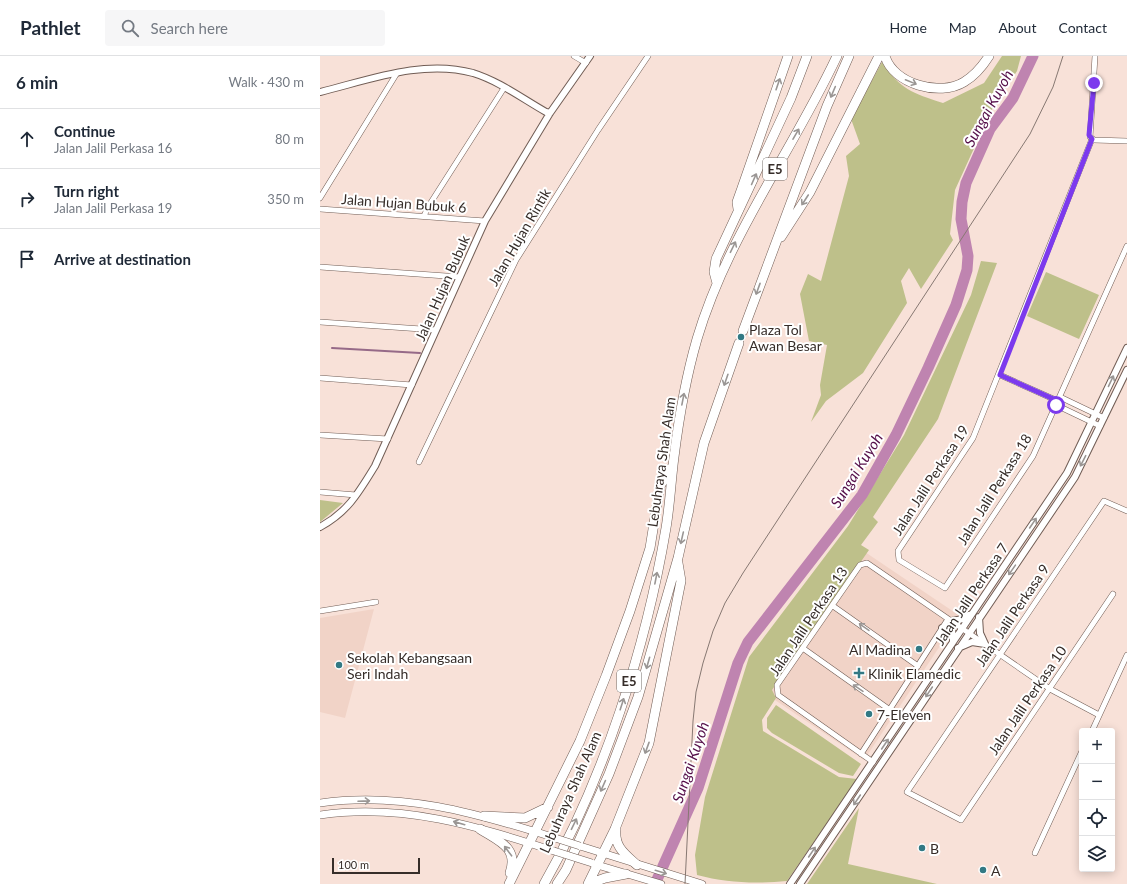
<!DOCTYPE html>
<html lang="en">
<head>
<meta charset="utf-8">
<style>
	body { margin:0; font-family:Lato,sans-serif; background:#f6f6f7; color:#1f2937 }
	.controls { position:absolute; right:12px; bottom:12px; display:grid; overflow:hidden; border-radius:4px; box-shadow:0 2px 10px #0003 }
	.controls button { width:36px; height:36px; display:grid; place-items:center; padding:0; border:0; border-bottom:1px solid #e0e1e3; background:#fff; color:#1f2937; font:20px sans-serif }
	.scale { position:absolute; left:12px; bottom:10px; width:88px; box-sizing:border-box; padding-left:4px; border:2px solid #362d29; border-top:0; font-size:11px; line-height:14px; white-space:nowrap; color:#362d29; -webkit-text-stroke:3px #fff; paint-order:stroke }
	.stop { position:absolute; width:12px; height:12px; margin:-9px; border:3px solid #7c3aed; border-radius:50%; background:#fff }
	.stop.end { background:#7c3aed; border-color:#fff; box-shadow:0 1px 4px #0008 }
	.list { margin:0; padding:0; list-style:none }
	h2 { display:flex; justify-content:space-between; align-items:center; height:52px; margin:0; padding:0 16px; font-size:17px }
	h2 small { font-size:13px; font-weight:400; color:#747a83 }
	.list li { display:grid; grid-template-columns:26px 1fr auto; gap:12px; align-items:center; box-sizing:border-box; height:60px; padding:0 16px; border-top:1px solid #e0e1e3 }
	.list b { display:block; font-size:15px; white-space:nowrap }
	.list p { margin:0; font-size:13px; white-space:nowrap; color:#747a83 }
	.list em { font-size:13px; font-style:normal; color:#747a83 }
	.icon { flex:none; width:22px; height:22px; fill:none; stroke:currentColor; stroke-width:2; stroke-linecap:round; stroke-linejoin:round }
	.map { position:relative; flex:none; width:807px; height:828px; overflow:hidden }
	header { display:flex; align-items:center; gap:24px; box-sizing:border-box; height:56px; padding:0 20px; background:#fff; border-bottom:1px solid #e0e1e3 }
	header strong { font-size:19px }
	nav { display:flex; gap:22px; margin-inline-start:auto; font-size:14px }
	.search { width:280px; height:36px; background:#f6f6f7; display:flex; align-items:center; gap:10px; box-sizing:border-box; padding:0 14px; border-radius:4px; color:#747a83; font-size:15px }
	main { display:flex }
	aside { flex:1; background:#fff }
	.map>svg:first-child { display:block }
</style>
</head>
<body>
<header>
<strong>Pathlet</strong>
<div class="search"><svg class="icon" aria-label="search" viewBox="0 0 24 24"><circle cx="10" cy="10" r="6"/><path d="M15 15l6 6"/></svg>Search here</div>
<nav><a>Home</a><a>Map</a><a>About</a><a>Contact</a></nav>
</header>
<main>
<aside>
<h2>6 min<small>Walk · 430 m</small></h2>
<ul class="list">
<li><svg class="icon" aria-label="ahead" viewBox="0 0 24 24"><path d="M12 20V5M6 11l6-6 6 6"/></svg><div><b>Continue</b><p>Jalan Jalil Perkasa 16</p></div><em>80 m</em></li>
<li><svg class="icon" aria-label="right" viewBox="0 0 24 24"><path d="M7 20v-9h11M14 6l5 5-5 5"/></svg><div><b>Turn right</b><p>Jalan Jalil Perkasa 19</p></div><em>350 m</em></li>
<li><svg class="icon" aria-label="arrive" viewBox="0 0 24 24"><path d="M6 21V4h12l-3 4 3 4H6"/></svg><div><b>Arrive at destination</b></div></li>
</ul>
</aside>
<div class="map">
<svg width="807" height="828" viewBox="0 0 807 828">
	<rect width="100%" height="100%" fill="#f8e1d8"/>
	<path fill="#f1d3c7" d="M542,494L640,560L544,704L446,638Z
		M54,553L25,662L0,656V562Z"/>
	<path fill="#bec08a" d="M682,0H701L697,15L671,55L635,134L630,178L633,184L601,233L589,212L581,225L587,247L543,317L506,345L491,366L501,339L500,329L507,289L489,285L480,238L488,218L501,225L529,120L526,100L540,88L531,63L562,6C580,33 592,37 623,47L664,27Z
		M661,205L677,207L618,363L553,461L558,466L541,489L549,494L452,634L456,642L442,664L443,675L519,721L537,723L467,825C436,828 407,827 377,819L375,799L385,741L429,601L528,470L584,379L651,239Z
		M726,216L779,239L759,283L707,260Z
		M0,444L23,447L0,466Z
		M456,649L541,708L533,720L519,717L452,677L447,672V662Z
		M539,752L528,808L617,828H487Z"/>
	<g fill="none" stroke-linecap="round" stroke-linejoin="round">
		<path stroke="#966a88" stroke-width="2" d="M12,292L100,297"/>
		<path stroke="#bf84b0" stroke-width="11" d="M335,828L378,732L418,607L428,586L542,439L576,379L608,312L636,249L642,230L647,214L648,200L641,163L642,146L646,127L670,73L693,42L713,0"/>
		<defs>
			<path id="minor" d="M254,0L266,7
				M775,0L770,81L774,84L807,85
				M772,83L653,382L578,495L579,504L625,532L713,400L807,190
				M0,142L77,17
				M0,153L165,165
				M104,160L108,151L184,32
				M0,211L140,221
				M0,266L116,274
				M680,319L738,345
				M0,322L92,329
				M740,341L784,362
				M736,349L780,370
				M0,379L68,383
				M99,406L196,204L278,74L328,0
				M0,436L36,439
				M793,538L641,764L587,736L784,445L807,455
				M513,550L598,610
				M0,555L56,546
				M484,593L570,654
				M772,675L807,599
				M541,698L628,563
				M553,706L458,639L457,629L540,509L547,507L730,633L779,659
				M715,797L762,695"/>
			<path id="tertiary" d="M0,36C49,24 103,3 153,17C179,25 203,43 226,56L230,57
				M0,471C28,456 39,436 55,410L165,165L230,57L270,0
				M659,561L660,577L665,588
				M632,565L643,563L649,559
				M622,572L632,573L633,585
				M638,592L652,586L665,588
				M470,828L747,417L807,292
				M480,828L755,421L807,314"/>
			<path id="secondary" d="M0,747C80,735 156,757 232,781
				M0,759C83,747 156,770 234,795
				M260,790L382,828
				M274,808L341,828"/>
			<path id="motorway" d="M565,0C573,28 620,41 644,26C654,20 662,11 669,0
				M418,153L417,146L422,132L468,0
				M461,181L490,136L559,0
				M397,227L394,216L396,203L471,42L487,0
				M423,275L507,50L529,0
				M164,760L205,762L228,751
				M160,773C178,785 199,791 190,817
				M296,773C294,791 305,798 317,809
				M189,828L260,685L286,620L310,555L330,492L340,430L351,412
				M224,828C284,723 326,591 346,472C350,448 351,424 354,401C359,361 366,321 377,283C408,179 472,96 517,0
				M237,828L246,814L289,718L318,641L358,502L384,387L419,287
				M268,828L295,773L329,687L361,525L358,507
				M269,828L285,822L306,818"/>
		</defs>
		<use href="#minor" stroke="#715d55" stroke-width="6"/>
		<use href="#tertiary" stroke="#715d55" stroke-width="8"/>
		<use href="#secondary" stroke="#715d55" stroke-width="8"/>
		<use href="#motorway" stroke="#715d55" stroke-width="10"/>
		<use href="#minor" stroke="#fff" stroke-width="5"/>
		<use href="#tertiary" stroke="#fff" stroke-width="6"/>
		<use href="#secondary" stroke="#fff" stroke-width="7"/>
		<use href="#motorway" stroke="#fff" stroke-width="9"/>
		<path stroke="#877872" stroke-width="1" d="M365,828L373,665L376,636L383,607L393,575L405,547L423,517L710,78L733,31L743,0"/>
		<defs>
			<path id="secondary-bridge" d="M232,781L260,790
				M234,795L272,807"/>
		</defs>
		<use href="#secondary-bridge" stroke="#715d55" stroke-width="8" stroke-linecap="butt"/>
		<use href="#secondary-bridge" stroke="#fff" stroke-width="7"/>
	</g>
	<defs><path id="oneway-shaft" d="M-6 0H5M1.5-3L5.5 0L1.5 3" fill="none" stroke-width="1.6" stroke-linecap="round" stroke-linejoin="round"/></defs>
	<g stroke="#9a9694">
		<use href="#oneway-shaft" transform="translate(591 26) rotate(22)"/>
		<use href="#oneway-shaft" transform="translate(458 28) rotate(-71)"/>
		<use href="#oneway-shaft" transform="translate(513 36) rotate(113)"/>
		<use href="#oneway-shaft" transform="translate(476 78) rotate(-60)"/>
		<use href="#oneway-shaft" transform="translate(434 123) rotate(-66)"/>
		<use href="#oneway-shaft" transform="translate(485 144) rotate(123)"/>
		<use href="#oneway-shaft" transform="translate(413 191) rotate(-64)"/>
		<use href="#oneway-shaft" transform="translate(438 233) rotate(110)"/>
		<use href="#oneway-shaft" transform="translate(406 324) rotate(109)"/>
		<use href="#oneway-shaft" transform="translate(791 325) rotate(-65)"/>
		<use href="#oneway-shaft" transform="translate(363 343) rotate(-79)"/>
		<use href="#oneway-shaft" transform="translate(763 405) rotate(117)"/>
		<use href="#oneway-shaft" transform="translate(713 467) rotate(-56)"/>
		<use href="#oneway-shaft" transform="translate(362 482) rotate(103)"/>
		<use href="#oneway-shaft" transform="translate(692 514) rotate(125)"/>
		<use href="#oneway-shaft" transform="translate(336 522) rotate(-79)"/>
		<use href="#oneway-shaft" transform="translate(544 571) rotate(-145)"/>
		<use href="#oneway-shaft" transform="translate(328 607) rotate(106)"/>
		<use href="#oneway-shaft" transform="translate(538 632) rotate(-146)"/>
		<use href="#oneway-shaft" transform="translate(609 636) rotate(124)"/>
		<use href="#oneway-shaft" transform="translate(302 648) rotate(-72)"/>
		<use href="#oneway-shaft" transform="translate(565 688) rotate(-56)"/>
		<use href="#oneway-shaft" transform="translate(327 692) rotate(110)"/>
		<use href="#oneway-shaft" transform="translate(283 730) rotate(114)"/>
		<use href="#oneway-shaft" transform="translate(537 744) rotate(124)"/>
		<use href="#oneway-shaft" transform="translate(44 745) rotate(-2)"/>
		<use href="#oneway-shaft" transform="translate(139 767) rotate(-164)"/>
		<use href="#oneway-shaft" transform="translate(254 768) rotate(-64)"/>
		<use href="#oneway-shaft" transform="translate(188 795) rotate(-127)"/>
		<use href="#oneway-shaft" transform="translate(492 796) rotate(-56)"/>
		<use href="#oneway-shaft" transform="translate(341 816) rotate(17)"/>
	</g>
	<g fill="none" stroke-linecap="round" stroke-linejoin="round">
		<path stroke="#7c3aed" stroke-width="5" d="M736,349L738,345L680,319L772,83L769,79L774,27"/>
	</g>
	<g fill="#327984" stroke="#fff" stroke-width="1.5">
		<circle cx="421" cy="281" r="4"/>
		<circle cx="599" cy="593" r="4"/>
		<circle cx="19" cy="609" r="4"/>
		<path d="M537 611h4v4h4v4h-4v4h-4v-4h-4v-4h4z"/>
		<circle cx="549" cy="658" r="4"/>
		<circle cx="602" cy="792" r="4"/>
		<circle cx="663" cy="814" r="4"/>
	</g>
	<g text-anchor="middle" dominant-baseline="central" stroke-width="4" stroke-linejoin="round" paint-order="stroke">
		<g fill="#fff" stroke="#726c69" stroke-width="1">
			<rect x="443" y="102" width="24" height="22" rx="3"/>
			<rect x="297" y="614" width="24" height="22" rx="3"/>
		</g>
		<g font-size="13" font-weight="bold" fill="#362d29">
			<text x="455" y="113">E5</text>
			<text x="309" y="625">E5</text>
		</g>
		<g font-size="14" fill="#362d29" stroke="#fff">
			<text transform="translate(84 147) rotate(4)">Jalan Hujan Bubuk 6</text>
			<text transform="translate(199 181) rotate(-60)">Jalan Hujan Rintik</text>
			<text transform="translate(122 232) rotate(-66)">Jalan Hujan Bubuk</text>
			<text transform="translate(341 406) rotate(-82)">Lebuhraya Shah Alam</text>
			<text transform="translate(610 424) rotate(-57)">Jalan Jalil Perkasa 19</text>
			<text transform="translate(674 433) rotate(-58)">Jalan Jalil Perkasa 18</text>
			<text transform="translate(651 538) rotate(-56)">Jalan Jalil Perkasa 7</text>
			<text transform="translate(692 559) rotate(-56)">Jalan Jalil Perkasa 9</text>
			<text transform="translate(488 565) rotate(-56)">Jalan Jalil Perkasa 13</text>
			<text transform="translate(707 644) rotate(-56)">Jalan Jalil Perkasa 10</text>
			<text transform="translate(250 736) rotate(-66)">Lebuhraya Shah Alam</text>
		</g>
		<g font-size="14" fill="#362d29" stroke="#fff" text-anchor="start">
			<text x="429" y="273">Plaza Tol<tspan x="429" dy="16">Awan Besar</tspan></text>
			<text x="591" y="593" text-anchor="end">Al Madina</text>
			<text x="27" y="601">Sekolah Kebangsaan<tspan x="27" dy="16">Seri Indah</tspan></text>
			<text x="548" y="617">Klinik Elamedic</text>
			<text x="557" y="658">7-Eleven</text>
			<text x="610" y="792">B</text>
			<text x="671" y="814">A</text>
		</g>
		<g font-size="15" font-style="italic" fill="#550f49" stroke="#fff">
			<text transform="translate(668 52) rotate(-61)">Sungai Kuyoh</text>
			<text transform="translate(536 414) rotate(-58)">Sungai Kuyoh</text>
			<text transform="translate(370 706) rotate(-71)">Sungai Kuyoh</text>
		</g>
	</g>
</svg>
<div class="controls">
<button>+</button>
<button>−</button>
<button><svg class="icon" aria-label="locate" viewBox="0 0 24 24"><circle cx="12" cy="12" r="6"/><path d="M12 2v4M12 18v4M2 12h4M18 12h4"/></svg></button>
<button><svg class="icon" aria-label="layers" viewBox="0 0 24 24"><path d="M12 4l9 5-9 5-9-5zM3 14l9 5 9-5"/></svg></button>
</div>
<div class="scale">100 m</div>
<div class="stop" style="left:736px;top:349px"></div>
<div class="stop end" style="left:774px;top:27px"></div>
</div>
</main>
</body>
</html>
